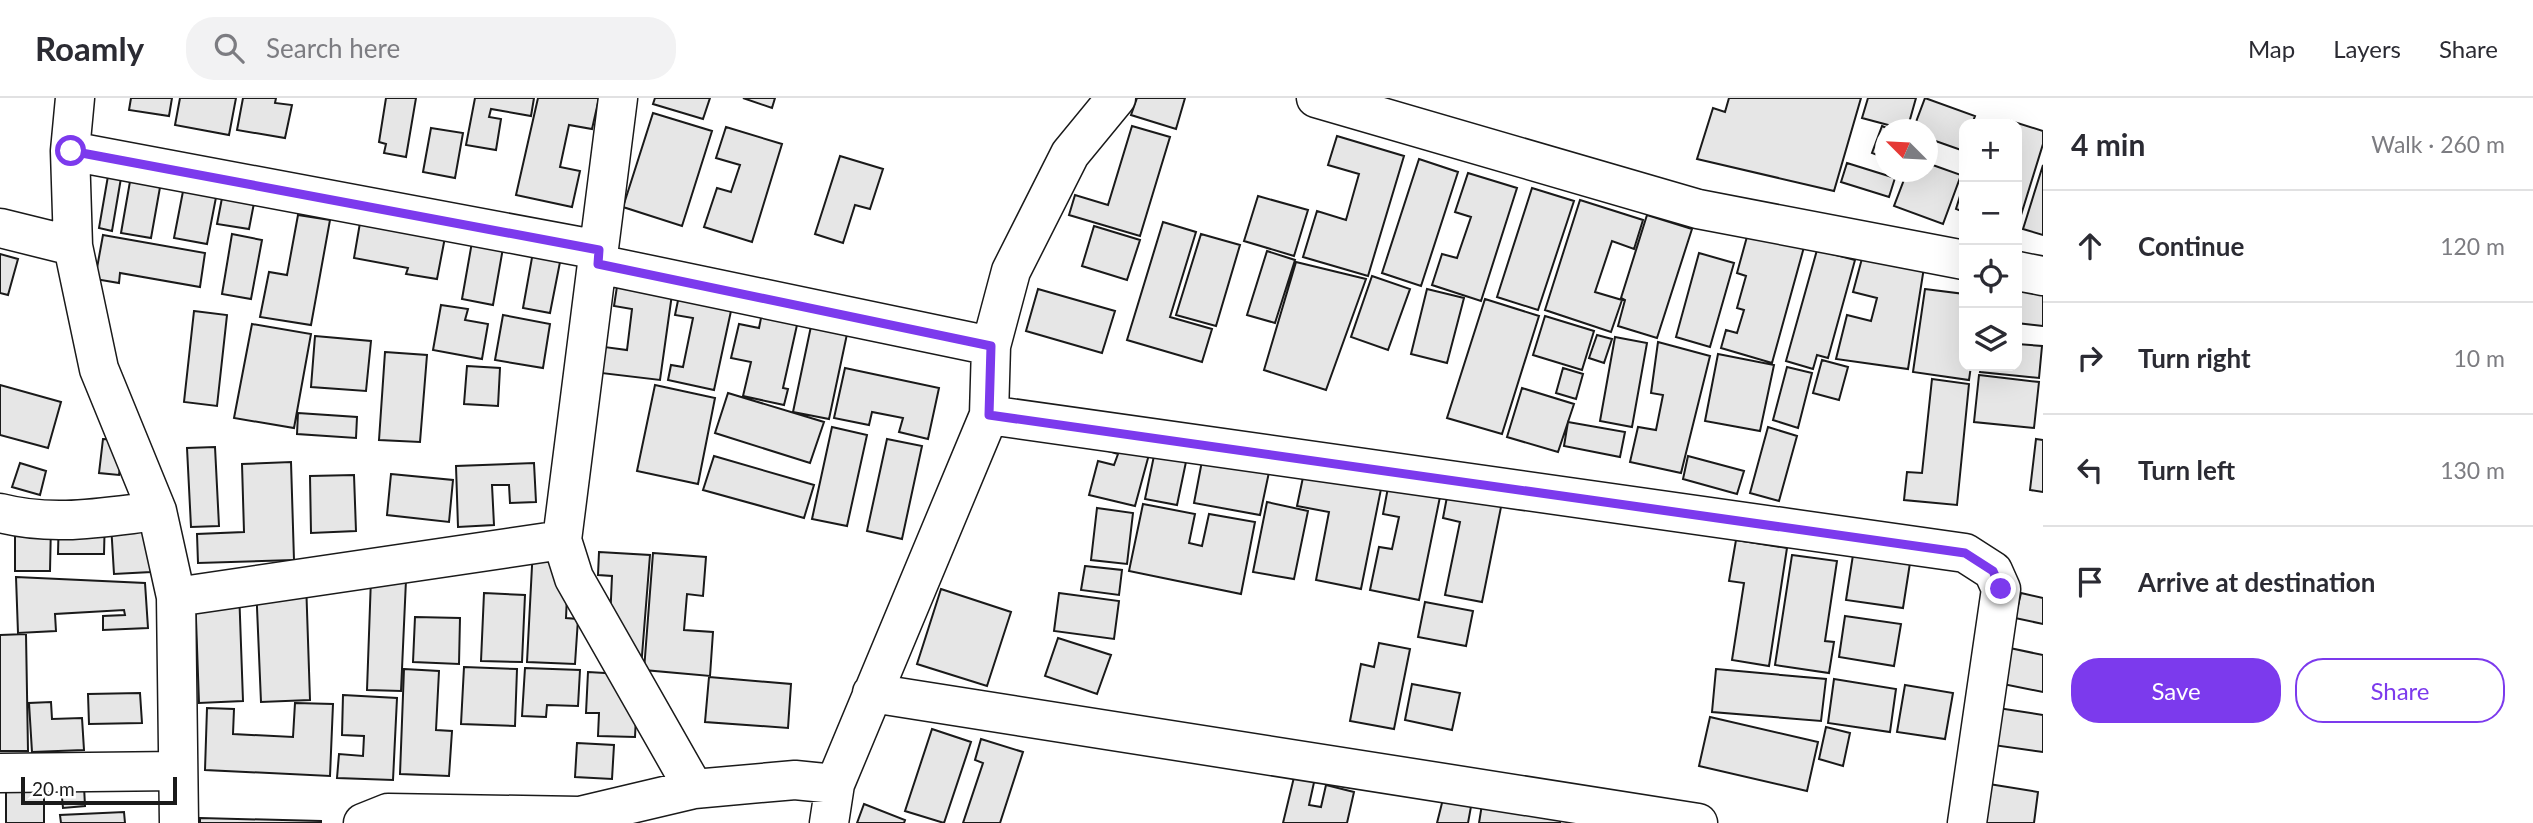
<!DOCTYPE html>
<html lang="en">
<head>
<meta charset="utf-8">
<style>
	body { margin:0; font-family:Lato,sans-serif; background:#f2f2f3; color:#2b2b33 }
	.controls { position:absolute; right:21px; top:21px; display:grid; overflow:hidden; border-radius:14px; box-shadow:0 7px 28px #0002 }
	.controls button { width:63px; height:63px; display:grid; place-items:center; padding:0; border:0; border-bottom:2px solid #e1e1e2; background:#fff; color:#2b2b33; font:35px sans-serif }
	.compass { position:absolute; left:1875px; top:21px; width:63px; height:63px; border-radius:50%; background:#fff; box-shadow:0 7px 28px #0002; rotate:294deg }
	.scale { position:absolute; left:21px; bottom:18px; width:156px; box-sizing:border-box; padding-left:7px; border:4px solid #1a1a1a; border-top:0; font-size:19px; line-height:24px; white-space:nowrap; color:#1a1a1a; -webkit-text-stroke:5px #fff; paint-order:stroke }
	.stop { position:absolute; width:21px; height:21px; margin:-16px; border:5px solid #7c3aed; border-radius:50%; background:#fff }
	.stop.end { background:#7c3aed; border-color:#fff; box-shadow:0 2px 7px #0008 }
	.list { margin:0; padding:0; list-style:none }
	h2 { display:flex; justify-content:space-between; align-items:center; height:91px; margin:0; padding:0 28px; font-size:30px }
	h2 small { font-size:23px; font-weight:400; color:#7c7c81 }
	.list li { display:grid; grid-template-columns:46px 1fr auto; gap:21px; align-items:center; box-sizing:border-box; height:112px; padding:0 28px; border-top:2px solid #e1e1e2 }
	.list b { display:block; font-size:26px; white-space:nowrap }
	.list em { font-size:23px; font-style:normal; color:#7c7c81 }
	.actions { display:flex; gap:14px; padding:21px 28px }
	.actions a { flex:1; padding:16px 0; border:2px solid #7c3aed; border-radius:28px; text-align:center; font-size:24px; color:#7c3aed }
	.actions .main { background:#7c3aed; color:#fff }
	.icon { flex:none; width:38px; height:38px; fill:none; stroke:currentColor; stroke-width:2; stroke-linecap:round; stroke-linejoin:round }
	.map { position:relative; flex:none; width:2043px; height:725px; overflow:hidden }
	header { display:flex; align-items:center; gap:42px; box-sizing:border-box; height:98px; padding:0 35px; background:#fff; border-bottom:2px solid #e1e1e2 }
	header strong { font-size:33px }
	nav { display:flex; gap:38px; margin-inline-start:auto; font-size:24px }
	.search { width:490px; height:63px; background:#f2f2f3; display:flex; align-items:center; gap:18px; box-sizing:border-box; padding:0 24px; border-radius:28px; color:#7c7c81; font-size:26px }
	main { display:flex }
	aside { flex:1; background:#fff }
	.map>svg:first-child { display:block }
</style>
</head>
<body>
<header>
<strong>Roamly</strong>
<div class="search"><svg class="icon" aria-label="search" viewBox="0 0 24 24"><circle cx="10" cy="10" r="6"/><path d="M15 15l6 6"/></svg>Search here</div>
<nav><a>Map</a><a>Layers</a><a>Share</a></nav>
</header>
<main>
<div class="map">
<svg width="2043" height="725" viewBox="0 0 2043 725">
	<rect width="100%" height="100%" fill="#fff"/>
	<path fill="#e6e6e6" stroke="#1a1a1a" stroke-width="2" d="M131,0H172L169,18L129,12Z
		M180,0H236L229,37L175,27Z
		M243,0H276L275,5L292,7L285,40L237,32Z
		M386,0H416L406,59L384,55L386,46L379,44Z
		M475,0H534L531,18L491,11L489,19L501,21L496,52L466,47Z
		M538,0H599L592,31L569,27L560,69L580,73L572,109L516,97Z
		M655,0H710L703,21L653,6Z
		M743,0H775L772,10Z
		M1137,0H1185L1176,31L1131,17Z
		M1729,0H1861L1834,93L1697,61L1713,10L1725,14Z
		M1868,0H1916L1907,32L1862,20Z
		M1925,0L1975,18L1972,26H1964V45L1961,52L1927,40V32H1913Z
		M653,15L712,33L682,128L623,109Z
		M2011,23L2043,33V46L2017,130V26H2010Z
		M1132,28L1170,39L1140,138L1069,117L1075,97L1108,107Z
		M1882,28L1891,32H1885V60L1872,55Z
		M726,29L782,46L752,144L704,129L717,90L731,94L740,67L716,60Z
		M431,30L463,35L455,80L423,74Z
		M1337,38L1404,58L1368,178L1303,159L1317,113L1346,122L1359,76L1328,67Z
		M840,58L883,71L870,111L855,107L843,145L815,136Z
		M1419,61L1458,74L1421,188L1382,175Z
		M1847,65L1895,80L1889,99L1841,84Z
		M1927,65L1961,77L1943,126L1894,108L1907,74H1927Z
		M2043,67V137L2023,131Z
		M132,72L162,78L151,140L121,135Z
		M1468,75L1517,90L1481,203L1432,187L1442,156L1457,160L1471,119L1455,114Z
		M108,78L121,80L112,133L99,130Z
		M185,83L218,89L207,146L174,140Z
		M1964,85V114L1956,111Z
		M1532,90L1574,103L1538,212L1497,199Z
		M1258,98L1308,112L1294,158L1244,143Z
		M222,100L254,105L249,131L217,126Z
		M1580,102L1643,122L1634,151L1612,143L1595,194L1622,202L1611,234L1545,212Z
		M298,117L330,122L311,227L260,219L269,174L287,177Z
		M1647,117L1692,131L1657,240L1618,228L1625,202L1621,200Z
		M361,119L446,134L437,181L406,176L408,170L354,160Z
		M1163,124L1196,134L1170,219L1212,231L1202,264L1127,242Z
		M1094,128L1140,142L1127,182L1082,168Z
		M1748,135L1804,149L1772,265L1721,250L1726,232L1737,235L1744,212L1737,210L1746,178L1737,175Z
		M232,136L262,142L251,201L222,196Z
		M1201,136L1240,147L1216,228L1176,217Z
		M103,137L205,155L200,189L120,175L119,185L95,181Z
		M472,144L503,150L493,207L462,201Z
		M1817,152L1855,162L1828,260L1817,257L1813,271L1786,263Z
		M1267,153L1295,162L1275,225L1247,217Z
		M1864,153L1925,163L1908,271L1836,261L1847,217L1871,223L1877,200L1853,194Z
		M533,154L561,159L550,215L523,210Z
		M1699,155L1734,165L1710,249L1676,239Z
		M0,156L18,161L8,197L0,195Z
		M1296,164L1366,181L1326,292L1264,272Z
		M1372,178L1410,191L1388,252L1351,239Z
		M618,182L673,189L660,282L601,275L605,249L627,252L632,211L614,208Z
		M2017,183L2043,185V228L2017,225Z
		M681,188L734,199L714,292L668,282L671,267L683,269L693,220L675,217Z
		M1038,191L1115,213L1102,255L1026,233Z
		M1427,191L1464,200L1447,265L1411,256Z
		M1925,191L1964,196V268H1971L1969,282L1913,274Z
		M1485,201L1539,218L1502,336L1447,320Z
		M441,207L468,211L465,222L488,226L482,261L433,252Z
		M763,210L799,218L783,290L788,291L784,307L743,298L751,264L731,260L739,226L759,230Z
		M194,213L227,217L217,308L184,304Z
		M814,214L850,222L829,321L793,314Z
		M503,217L550,226L543,270L495,262Z
		M1545,218L1594,233L1582,272L1533,257Z
		M252,226L311,236L294,330L234,320Z
		M1597,237L1612,241L1604,265L1589,260Z
		M315,238L371,243L366,293L311,289Z
		M1615,239L1647,245L1632,329L1600,323Z
		M1658,244L1710,258L1681,375L1630,364L1638,329L1656,332L1663,297L1651,295Z
		M2017,246L2042,248L2039,280L1980,274L1981,268H2017Z
		M385,254L427,257L420,344L379,342Z
		M1718,256L1774,267L1760,333L1705,323Z
		M1822,262L1848,269L1839,302L1813,295Z
		M467,268L500,270L498,308L464,306Z
		M1787,269L1812,275L1798,330L1773,322Z
		M845,270L939,290L928,341L899,334L903,320L872,314L869,327L834,320Z
		M1563,270L1583,276L1576,301L1556,295Z
		M1979,277L2039,284L2034,330L1974,324Z
		M1932,281L1969,286L1957,407L1904,402L1907,374L1922,375Z
		M0,287L61,304L48,350L0,337Z
		M655,287L715,300L698,386L637,373Z
		M1522,290L1574,306L1558,354L1507,339Z
		M728,295L824,324L810,365L715,335Z
		M298,315L357,319L356,340L297,336Z
		M1568,324L1625,334L1620,359L1564,348Z
		M832,329L867,337L847,428L812,421Z
		M1768,329L1797,338L1779,403L1750,395Z
		M1154,338L1135,408L1089,397L1098,363L1114,367L1118,356L1102,351Z
		M103,341L123,342L119,377L99,375Z
		M887,341L922,348L902,441L867,433Z
		M2036,341L2043,342V394L2030,392Z
		M1206,342L1273,355L1260,417L1194,405Z
		M215,349L219,428L191,429L187,350Z
		M1155,353L1187,359L1177,407L1145,401Z
		M714,358L814,387L804,420L703,392Z
		M1688,358L1744,373L1737,396L1683,381Z
		M291,364L294,462L198,465L197,436L244,434L242,366Z
		M20,365L46,373L40,397L12,389Z
		M534,365L536,404L510,405L509,387H492L494,427L458,429L456,368Z
		M1306,365L1383,381L1361,491L1316,482L1329,414L1297,408Z
		M391,376L453,382L449,424L387,417Z
		M354,377L356,433L311,435L310,378Z
		M1390,379L1442,389L1419,502L1370,492L1379,449L1392,451L1399,419L1383,416Z
		M1450,383L1504,394L1482,504L1445,497L1460,424L1443,420Z
		M1267,404L1308,413L1294,481L1253,474Z
		M1143,406L1195,416L1189,445L1202,448L1209,416L1255,424L1241,496L1129,473Z
		M1097,410L1133,415L1127,466L1091,462Z
		M59,415L105,416L104,456H58Z
		M148,424L151,474L114,476L111,426Z
		M15,426H51L50,473H15Z
		M1736,442L1787,450L1769,568L1732,562L1744,485L1729,483Z
		M533,449L569,451L566,520L578,521L575,566L527,564Z
		M599,454L650,457L641,570L608,569L612,478L598,477Z
		M653,455L706,459L703,498L687,496L684,532L713,534L710,578L644,572Z
		M1792,457L1837,463L1825,543L1834,544L1829,575L1775,567Z
		M1853,457L1910,465L1903,510L1846,502Z
		M1085,468L1122,472L1119,497L1081,492Z
		M16,479L145,485L148,530L103,532V518L125,517L124,512L55,516L56,533L18,535Z
		M371,480L406,482L401,593L367,592Z
		M306,483L310,602L261,604L256,486Z
		M239,491L243,603L199,605L195,493Z
		M941,491L1011,514L987,588L917,566Z
		M484,495L525,497L522,564L481,563Z
		M1059,495L1119,503L1114,541L1054,533Z
		M2021,495L2043,500V526L2015,520Z
		M1425,504L1473,513L1466,548L1418,539Z
		M1845,518L1901,526L1894,568L1839,559Z
		M415,519L460,520L459,566L413,564Z
		M26,536L28,653H0V537Z
		M1058,540L1111,557L1097,596L1045,578Z
		M1379,545L1410,551L1394,631L1350,623L1361,566L1374,569Z
		M2005,549L2043,557V594L1998,585Z
		M464,569L517,571L515,628L461,626Z
		M525,570L580,572L578,608L547,607L546,619L522,618Z
		M404,571L439,573L436,632L452,633L449,678L400,676Z
		M1716,571L1826,581L1821,623L1712,614Z
		M588,574L638,577L635,639L598,638L599,615H586Z
		M709,579L791,586L788,630L705,624Z
		M1834,581L1896,591L1890,634L1828,625Z
		M1412,586L1460,595L1452,632L1405,622Z
		M1905,587L1953,595L1945,641L1897,634Z
		M140,595L142,625L89,626L88,596Z
		M343,597L397,600L393,682L337,680L339,656L363,658L364,638L342,637Z
		M51,604L52,621L82,620L84,652L32,654L29,605Z
		M295,605L333,606L330,678L205,672L207,610L234,611L233,636L293,639Z
		M1998,610L2043,617V654L1993,647Z
		M1710,619L1818,644L1807,693L1699,668Z
		M1826,629L1850,635L1843,668L1819,661Z
		M932,631L971,644L944,725L905,713Z
		M981,641L1023,654L1000,725H963L983,665L975,662Z
		M577,645L614,647L612,681L575,679Z
		M1295,675L1315,680L1309,707L1321,709L1326,687L1354,694L1347,725H1283Z
		M1989,686L2038,694L2034,725H1983Z
		M84,688L85,708L63,710L61,689Z
		M6,692H44V725H6Z
		M1484,694L1563,708L1560,725H1479Z
		M1444,697L1472,703L1468,725H1437Z
		M864,706L905,722L904,725H857Z
		M124,714L125,725H61L60,717Z
		M200,720L321,723V725H200Z"/>
	<g fill="none" stroke-linecap="round" stroke-linejoin="round">
		<defs>
			<path id="minor" d="M75,0L70,53L73,148L99,271L157,413L176,499L179,725
				M618,0L562,442L574,480L694,691
				M1316,0L1698,111L1964,162
				M70,53L599,152
				M0,130L73,148
				M598,166L991,248
				M2017,173L2043,178
				M989,317L1965,455L1993,473L2001,491L1967,725
				M0,415C54,429 103,419 157,413
				M176,499L562,442
				M872,595L1698,725
				M0,675L178,673
				M363,725L388,715L580,718L694,691L795,682L835,686
				M829,725L835,686L989,317L991,248L1011,173L1070,56L1116,0"/>
		</defs>
		<use href="#minor" stroke="#1a1a1a" stroke-width="41"/>
		<use href="#minor" stroke="#fff" stroke-width="38"/>
	</g>
	<g fill="none" stroke-linecap="round" stroke-linejoin="round">
		<path stroke="#7c3aed" stroke-width="9" d="M71,53L599,152L598,166L991,248L989,317L1965,455L1993,473L2001,491"/>
	</g>
</svg>
<div class="controls">
<button>+</button>
<button>−</button>
<button><svg class="icon" aria-label="locate" viewBox="0 0 24 24"><circle cx="12" cy="12" r="6"/><path d="M12 2v4M12 18v4M2 12h4M18 12h4"/></svg></button>
<button><svg class="icon" aria-label="layers" viewBox="0 0 24 24"><path d="M12 4l9 5-9 5-9-5zM3 14l9 5 9-5"/></svg></button>
</div>
<svg class="compass" viewBox="-18 -18 36 36"><path d="M0-13l5 13h-10z" fill="#e53935"/><path d="M0 13l5-13h-10z" fill="#7c7c81"/></svg>
<div class="scale">20 m</div>
<div class="stop" style="left:71px;top:53px"></div>
<div class="stop end" style="left:2001px;top:491px"></div>
</div>
<aside>
<h2>4 min<small>Walk · 260 m</small></h2>
<ul class="list">
<li><svg class="icon" aria-label="ahead" viewBox="0 0 24 24"><path d="M12 20V5M6 11l6-6 6 6"/></svg><div><b>Continue</b></div><em>120 m</em></li>
<li><svg class="icon" aria-label="right" viewBox="0 0 24 24"><path d="M7 20v-9h11M14 6l5 5-5 5"/></svg><div><b>Turn right</b></div><em>10 m</em></li>
<li><svg class="icon" aria-label="left" viewBox="0 0 24 24"><path d="M17 20v-9H6M10 6l-5 5 5 5"/></svg><div><b>Turn left</b></div><em>130 m</em></li>
<li><svg class="icon" aria-label="arrive" viewBox="0 0 24 24"><path d="M6 21V4h12l-3 4 3 4H6"/></svg><div><b>Arrive at destination</b></div></li>
</ul>
<div class="actions"><a class="main">Save</a><a>Share</a></div>
</aside>
</main>
</body>
</html>
